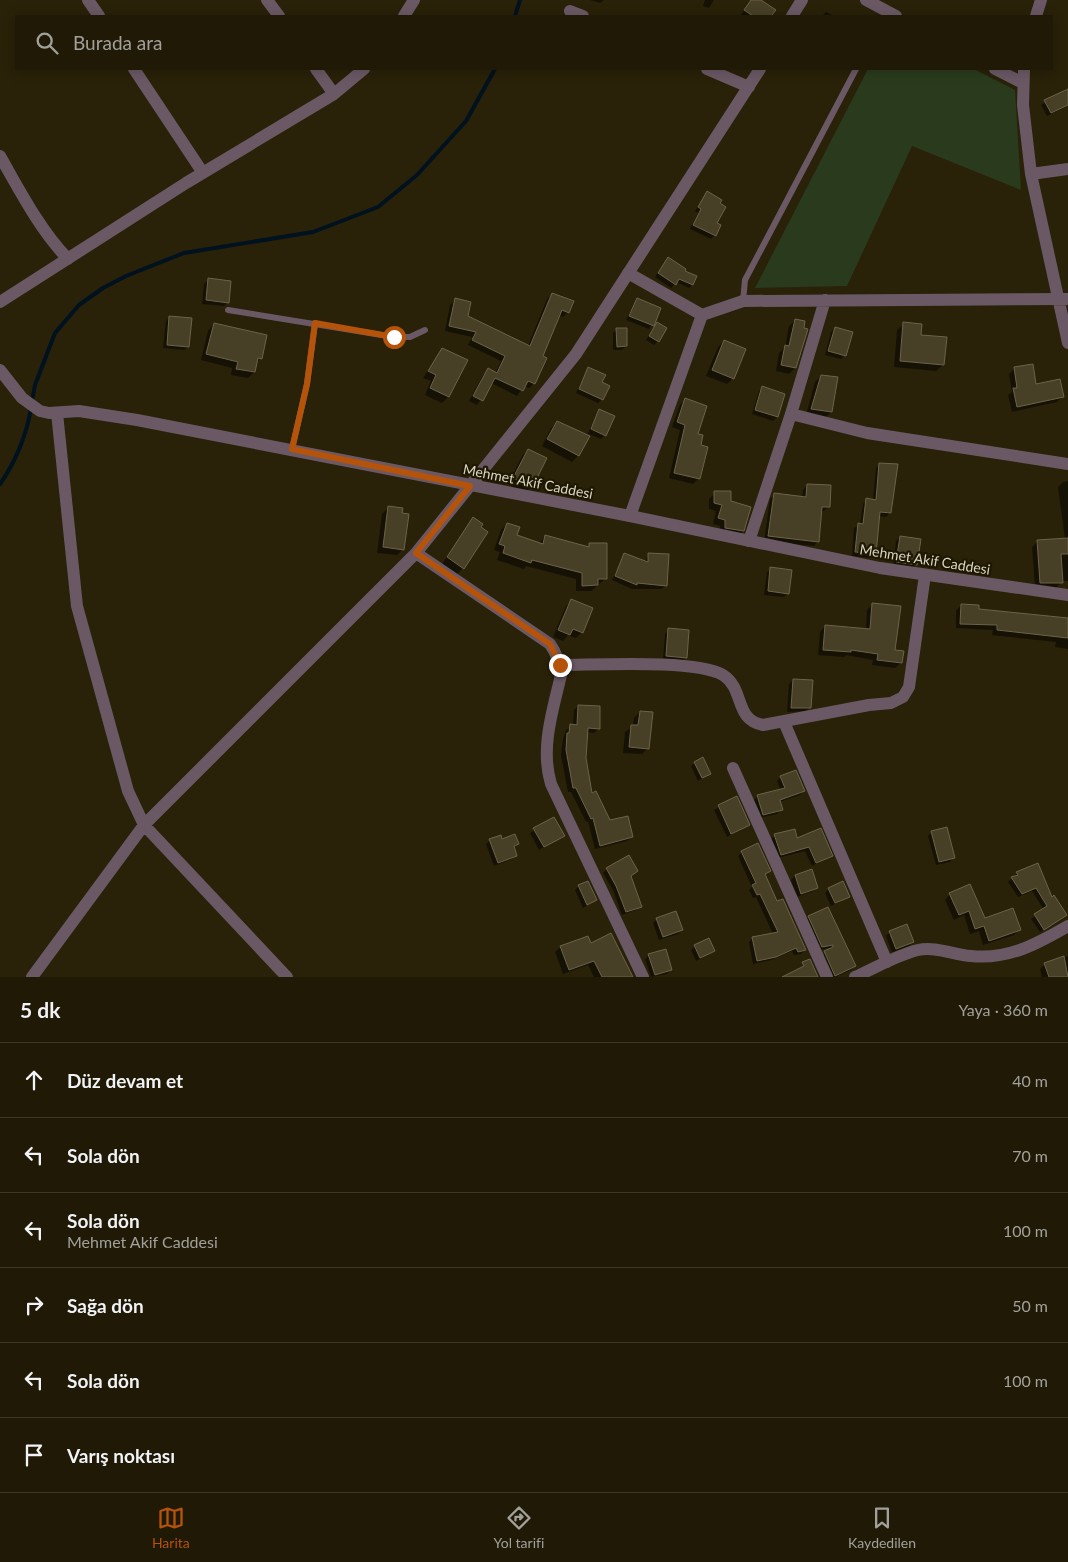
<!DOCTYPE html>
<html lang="tr">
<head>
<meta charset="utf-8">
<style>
	body { margin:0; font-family:Lato,sans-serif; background:#272210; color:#f1f3f6 }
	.stop { position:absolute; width:15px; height:15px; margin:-11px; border:4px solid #b45309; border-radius:50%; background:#fff }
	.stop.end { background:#b45309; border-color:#fff; box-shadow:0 1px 5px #0008 }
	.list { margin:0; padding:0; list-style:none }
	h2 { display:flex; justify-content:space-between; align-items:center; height:65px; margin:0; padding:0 20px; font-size:21px }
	h2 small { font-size:16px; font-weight:400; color:#a1a09b }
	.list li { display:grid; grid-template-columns:32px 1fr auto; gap:15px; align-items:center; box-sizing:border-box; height:75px; padding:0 20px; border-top:1px solid #3c3828 }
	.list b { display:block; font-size:19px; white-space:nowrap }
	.list p { margin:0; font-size:16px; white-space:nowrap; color:#a1a09b }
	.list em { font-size:16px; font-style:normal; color:#a1a09b }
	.icon { flex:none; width:28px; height:28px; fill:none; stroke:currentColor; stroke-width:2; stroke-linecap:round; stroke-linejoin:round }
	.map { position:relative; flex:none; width:1068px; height:977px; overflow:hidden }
	.search { position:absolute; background:#1f1906; box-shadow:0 2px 12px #0003; left:15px; right:15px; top:15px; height:55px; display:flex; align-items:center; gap:12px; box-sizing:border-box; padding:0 18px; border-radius:0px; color:#a1a09b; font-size:19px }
	.sheet { height:515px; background:#1f1906 }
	nav { display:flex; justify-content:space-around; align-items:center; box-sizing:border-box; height:70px; border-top:1px solid #3c3828; background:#1f1906; font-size:14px; color:#a1a09b }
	nav a { display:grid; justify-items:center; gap:2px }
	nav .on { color:#b45309 }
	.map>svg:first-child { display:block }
</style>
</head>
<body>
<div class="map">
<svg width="1068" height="977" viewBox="0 0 1068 977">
	<rect width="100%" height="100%" fill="#292108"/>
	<path fill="#2a3b1d" d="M868,69H974L1015,90L1021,190L912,146L847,286L755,288Z"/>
	<path fill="#0007" d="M590,0H604L600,3Z
		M705,0H714L709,8L703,6Z
		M751,0H759L774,10L770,16H744L741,15Z
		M826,12L834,16H822Z
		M1068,90V106L1047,116L1041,105Z
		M707,193L715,224V235L711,239L690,229L698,213L695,211Z
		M665,262L695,277L692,285L689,288L676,282L671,288L655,277Z
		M208,280L228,302L224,306L202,304L204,284Z
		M552,294L568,312L563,317L558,315L541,357L534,383L529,388L524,386L517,396L491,383L477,405L469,401L483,375L488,370L495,374L501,361L468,345L472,337L445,331L450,305L455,300L467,317L528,346L547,299Z
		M637,299L660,309L649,329L626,320Z
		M170,317L188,347L184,350L163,348L166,321Z
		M795,320V368L789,374L776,371L779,353L785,347L789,326Z
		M214,324L261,358L256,363L254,372L248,378L231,375L232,368L201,360L208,331Z
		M657,324L658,341L654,345L646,340Z
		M904,324L919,336L943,365L936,371L894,367L897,330Z
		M835,328L845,355L841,359L825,355L831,332Z
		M617,329L626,346L622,350H613V333Z
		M724,341L733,378L727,384L706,376L718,347Z
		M443,349L448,397L442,403L425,395L431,381L423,378Z
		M589,368L601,383L602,399L598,403L576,393Z
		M1015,368L1035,385L1063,396L1057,402L1012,412L1008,395L1012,392L1009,374Z
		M821,376L831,412L825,418L806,415L815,382Z
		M763,388L784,394L777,417L773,421L752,414L759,391Z
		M685,400L699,446V478L693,484L669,478L680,430L672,427L680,405Z
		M599,411L605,435L601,439L589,434L578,456L572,462L542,446L551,428L557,422L587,435Z
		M528,450L531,487L525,493L508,484L522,456Z
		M880,464L890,513L886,517L879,516L875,554L871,558L852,556L854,528L860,525L863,504L867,500H873L876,468Z
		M1068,481V581H1062L1056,588H1035L1032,547L1038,541L1065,539L1058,487L1063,482Z
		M807,485L828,507L824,511H820L818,541L814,546L764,541L770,499L775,495L802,498L803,490Z
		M715,493L730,502L743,531L736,537L720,533V526L713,524L716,511L709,509V499Z
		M388,508L403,549L397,555L377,553L382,514Z
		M473,519L463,568L457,574L442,564Z
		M507,524L515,536L539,544L545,536L587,548L590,545L605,579L591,591H576V579L526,566L524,569L497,560L500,552L494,550L501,530Z
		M900,537L916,565L912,568L893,566L896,541Z
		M625,554L644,563L649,554L666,585L662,589H632L612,580Z
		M771,569L788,593L784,597L764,595L767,572Z
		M572,600L582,632L576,638L568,635L563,641L553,637L566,606Z
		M873,604L901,663L895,668L872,665L873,660L846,655L844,657L818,655L820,632L825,626L866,629L867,610Z
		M961,605L978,610L1068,618V649L1055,647L1056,642L992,635L993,630L956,628V611Z
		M669,630L686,657L682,661L663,660L665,634Z
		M793,680L810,707L806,711L787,712L789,684Z
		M578,706L599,728L594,733L586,732L585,758L591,795L609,821L632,837L627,841L595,849L588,821L586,822L571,792H568L561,755L563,739L566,730L573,726L574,710Z
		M640,712L648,748L642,754L623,753L625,732L633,726L634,718Z
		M695,763L709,774L698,781L691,766Z
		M781,777L803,791L800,795L779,802L781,810L777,814L759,818L754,800L758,796L781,791L777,781Z
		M736,798L748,825L727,837L714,810Z
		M554,818L563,835L539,850L530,833Z
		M932,832L953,858L950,862L936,865L928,836Z
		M775,836L796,839L831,856L812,866L805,851L777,858L771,839Z
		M490,840L518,844L513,848L516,855L512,859L494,866L486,844Z
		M742,852L769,871L765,875L777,903L805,950L801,954L794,955L792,951L771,960L753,964L749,942L753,938L773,934L756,897L753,898L749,890L752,887L738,856Z
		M607,869L630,877L640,906L636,910L622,915L613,890L603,873Z
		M811,871L817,887L813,891L797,897L791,880L795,876Z
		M1017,873L1051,899L1066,915L1040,932L1031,919L1044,910L1032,891L1018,897L1008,882Z
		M579,886L595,900L583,908L575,890Z
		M829,889L849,896L831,906L825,893Z
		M950,894L984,920L1019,930L1014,935L983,945L979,931L970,934L964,915L954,920L945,900Z
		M809,917L855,966L851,970L836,977H830L822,956L830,950L829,948L819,950L806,920Z
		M657,919L682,930L678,934L659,940L653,923Z
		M890,932L913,942L909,946L892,952L886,936Z
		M590,945L631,977H594L588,965L563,974L555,952L561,947Z
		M695,946L713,951L696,961L691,950Z
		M649,955L671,970L667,974L651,977L645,959Z
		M1068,956V976L1042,977L1040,969L1045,964Z"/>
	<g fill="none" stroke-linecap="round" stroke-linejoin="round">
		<path stroke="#001220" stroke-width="4" d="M515,16L520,0
			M32,401L35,385L55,333L79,305L103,288L126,276L184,253L313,232L378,207L417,175L466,121L495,69
			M0,484C15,463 27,434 31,408"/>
	</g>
	<path fill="#473f26" stroke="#6c6349" d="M751,0H761L776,10L771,16H753L744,10Z
		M1068,89V105L1051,113L1044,100Z
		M707,191L722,200L720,203L726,207L717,223L721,225L716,236L693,225L701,209L698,207Z
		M668,257L686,269L685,271L697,276L693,285L679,279L676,285L658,273Z
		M208,278L231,281L229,303L206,300Z
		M552,293L574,301L569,313L562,310L543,356L547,358L535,384L528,381L523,391L495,378L483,401L473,396L488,368L497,373L505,356L472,340L476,332L449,326L455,298L471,302L468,316L530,346Z
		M637,298L661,308L654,326L629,316Z
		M169,316L192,318L189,347L167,345Z
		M795,319L805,321L804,328L808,329L796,368L781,365L785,345L789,346Z
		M657,322L667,328L659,342L649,336Z
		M903,322L922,324L921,335L947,337L944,365L900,361Z
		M214,323L267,335L262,359L258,358L255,372L236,369L238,362L206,354Z
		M835,327L853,332L846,356L828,351Z
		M616,328H627V346L617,347Z
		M724,340L746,349L734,379L712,370Z
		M442,348L468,360L449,397L430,388L436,375L428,371Z
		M1033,364L1036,384L1060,379L1064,397L1017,407L1013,388H1017L1014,367Z
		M588,367L606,375L602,382L610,386L603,400L579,389Z
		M821,375L838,377L832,412L811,409Z
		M762,386L785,394L778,417L755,410Z
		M685,398L707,406L698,434L703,435L701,445L708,447L700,479L674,473L685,425L677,422Z
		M599,409L615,416L606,436L591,429Z
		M557,421L590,436L579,456L547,439Z
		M528,449L547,458L532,488L513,478Z
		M879,463L898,464L891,513L880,512L876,554L855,552L858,523L863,524L866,498L876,500Z
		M807,484L831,485L830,507H822L819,542L768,536L774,493L806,497Z
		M714,491H731V501L751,507L744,531L725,528V520L718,518L722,505L714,503Z
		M388,506L403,508L402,513L409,514L404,550L383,547Z
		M473,517L483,524L481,527L488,532L464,569L447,557Z
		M507,523L520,527L517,535L543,544L545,535L589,547V543H607V579H598V585L582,586V573L532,560L531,563L503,553L505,546L499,544Z
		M900,536L921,539L917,565L896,562Z
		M1068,538V554H1061L1063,583H1040L1037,540Z
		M624,553L648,562V553L669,554L667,586L637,583V585L615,576Z
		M770,567L792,570L789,594L768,591Z
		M571,599L593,608L583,633L573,629L570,635L558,630Z
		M872,603L901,606L895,650L904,651L902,663L877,660L878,654L851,650V652L823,650L825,625L870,629Z
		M961,604L979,605V609L1068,618V638L997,630V625L960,624Z
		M668,628L689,630L687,658L666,656Z
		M793,679L813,680L811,708H791Z
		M578,705L600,706V729L588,728L586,758L592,793L596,791L610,820L628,816L633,837L600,846L593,818L591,819L576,788H573L566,750L567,733H569L570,724L577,725Z
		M640,711L653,712L649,749L629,747L631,725H638Z
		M703,757L711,774L702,778L694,762Z
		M796,770L805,791L780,800L783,810L763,815L757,795L785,788L780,776Z
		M737,796L750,825L731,834L718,805Z
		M554,817L565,836L544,847L533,828Z
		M947,827L955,858L939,862L931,831Z
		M821,828L833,856L816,863L809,847L781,855L774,834L795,829L797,838Z
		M515,834L519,844L514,846L517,856L498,863L489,839L501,835L502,839Z
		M758,843L771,871L765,874L777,901L783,899L806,950L798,952L796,948L776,957L757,961L752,937L778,932L760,894L757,895L752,885L756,883L741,851Z
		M629,855L638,871L631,876L642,907L626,912L616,886L606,868Z
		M1038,863L1052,897L1054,895L1067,915L1044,930L1034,914L1047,906L1036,888L1022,894L1011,877L1018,875L1016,872Z
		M812,869L818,888L801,894L795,875Z
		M588,881L597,900L587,905L578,885Z
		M843,881L850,897L835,903L828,888Z
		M970,884L985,918L1013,908L1021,930L989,941L984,926L975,929L969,911L959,915L949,893Z
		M828,907L856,966L835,976L824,951L833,947V945L822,947L808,916Z
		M676,911L683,930L663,937L656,918Z
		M907,924L914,942L896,949L889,931Z
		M611,933L633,977H602L594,961L569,970L560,946L588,936L591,943Z
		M709,938L715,951L700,958L694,945Z
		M666,949L672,970L655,975L648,954Z
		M1064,956L1068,977H1049L1044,963Z
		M810,959L818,977H782L804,966L802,962Z"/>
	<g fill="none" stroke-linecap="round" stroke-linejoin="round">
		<path stroke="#6a5965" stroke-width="6" d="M743,301L745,280L856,69
			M228,310L394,337H410L425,330
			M292,449L307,384L315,323"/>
		<path stroke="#6a5965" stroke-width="12" d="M88,0L99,16
			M267,0L279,16
			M866,0L896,16
			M570,11L583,16
			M404,16L414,0
			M792,16L802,0
			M1036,16L1041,0
			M134,69L203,173
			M316,69L334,94
			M707,69L749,87
			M995,69L1023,83
			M1024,69L1023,105L1031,174L1068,343
			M0,156C20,191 40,230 68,259
			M1031,174L1068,169
			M628,273L702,315L630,516
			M0,302L186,183L334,94L364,69
			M702,315L743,301L1068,299
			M57,413L77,606L128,791L144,825L287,977
			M791,414L867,433L1068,464
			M749,541L791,414L825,300
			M416,553L550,644C557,654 560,663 561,675C553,710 540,748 551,784L643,977
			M560,665C596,665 695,659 723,675C745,689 734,720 763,725L869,705L891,703L903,697L909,687L925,575
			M784,722L887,962
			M733,768L827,977
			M32,977L144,825L416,553L576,354L760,69
			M855,977C875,968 897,955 918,950C936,946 954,955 971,956C1008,960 1037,944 1068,926"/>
		<path stroke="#6a5965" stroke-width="12" d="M0,370L22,398L40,411L49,413L79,411L137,420L630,516L880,568L1068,595"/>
	</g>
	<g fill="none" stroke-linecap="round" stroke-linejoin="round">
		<path stroke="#b45309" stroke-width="6" d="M394,337L315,323L307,384L292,449L470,486L416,553L550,644L560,665"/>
	</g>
	<g text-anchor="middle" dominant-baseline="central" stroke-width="4.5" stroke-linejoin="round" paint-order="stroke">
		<g font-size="14" fill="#d8d4c5" stroke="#1f1801">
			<text transform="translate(528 481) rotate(11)">Mehmet Akif Caddesi</text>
			<text transform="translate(925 559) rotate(9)">Mehmet Akif Caddesi</text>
		</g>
	</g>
</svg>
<div class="stop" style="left:394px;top:337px"></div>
<div class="stop end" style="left:560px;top:665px"></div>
<div class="search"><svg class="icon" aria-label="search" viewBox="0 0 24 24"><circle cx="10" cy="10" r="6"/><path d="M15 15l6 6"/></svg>Burada ara</div>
</div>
<section class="sheet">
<h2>5 dk<small>Yaya · 360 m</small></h2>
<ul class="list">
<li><svg class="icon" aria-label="ahead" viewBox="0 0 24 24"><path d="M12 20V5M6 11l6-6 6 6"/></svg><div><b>Düz devam et</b></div><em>40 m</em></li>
<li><svg class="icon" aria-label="left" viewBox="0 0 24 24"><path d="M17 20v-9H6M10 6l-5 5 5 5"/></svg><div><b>Sola dön</b></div><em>70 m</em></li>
<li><svg class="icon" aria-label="left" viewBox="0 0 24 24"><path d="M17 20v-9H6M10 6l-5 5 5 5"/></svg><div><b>Sola dön</b><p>Mehmet Akif Caddesi</p></div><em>100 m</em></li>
<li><svg class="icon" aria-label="right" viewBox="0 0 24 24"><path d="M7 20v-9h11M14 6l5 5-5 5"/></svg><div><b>Sağa dön</b></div><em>50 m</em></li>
<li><svg class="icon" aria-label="left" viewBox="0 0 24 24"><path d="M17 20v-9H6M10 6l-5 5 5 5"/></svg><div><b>Sola dön</b></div><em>100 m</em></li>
<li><svg class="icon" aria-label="arrive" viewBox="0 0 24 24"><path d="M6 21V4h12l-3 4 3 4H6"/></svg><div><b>Varış noktası</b></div></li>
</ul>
</section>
<nav>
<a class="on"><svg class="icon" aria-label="map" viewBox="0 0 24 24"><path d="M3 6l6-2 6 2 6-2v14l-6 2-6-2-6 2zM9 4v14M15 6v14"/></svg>Harita</a>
<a><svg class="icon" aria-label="directions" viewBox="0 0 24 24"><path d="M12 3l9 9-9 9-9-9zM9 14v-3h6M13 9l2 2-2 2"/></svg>Yol tarifi</a>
<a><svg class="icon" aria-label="saved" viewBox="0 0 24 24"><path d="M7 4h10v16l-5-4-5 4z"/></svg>Kaydedilen</a>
</nav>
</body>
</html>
